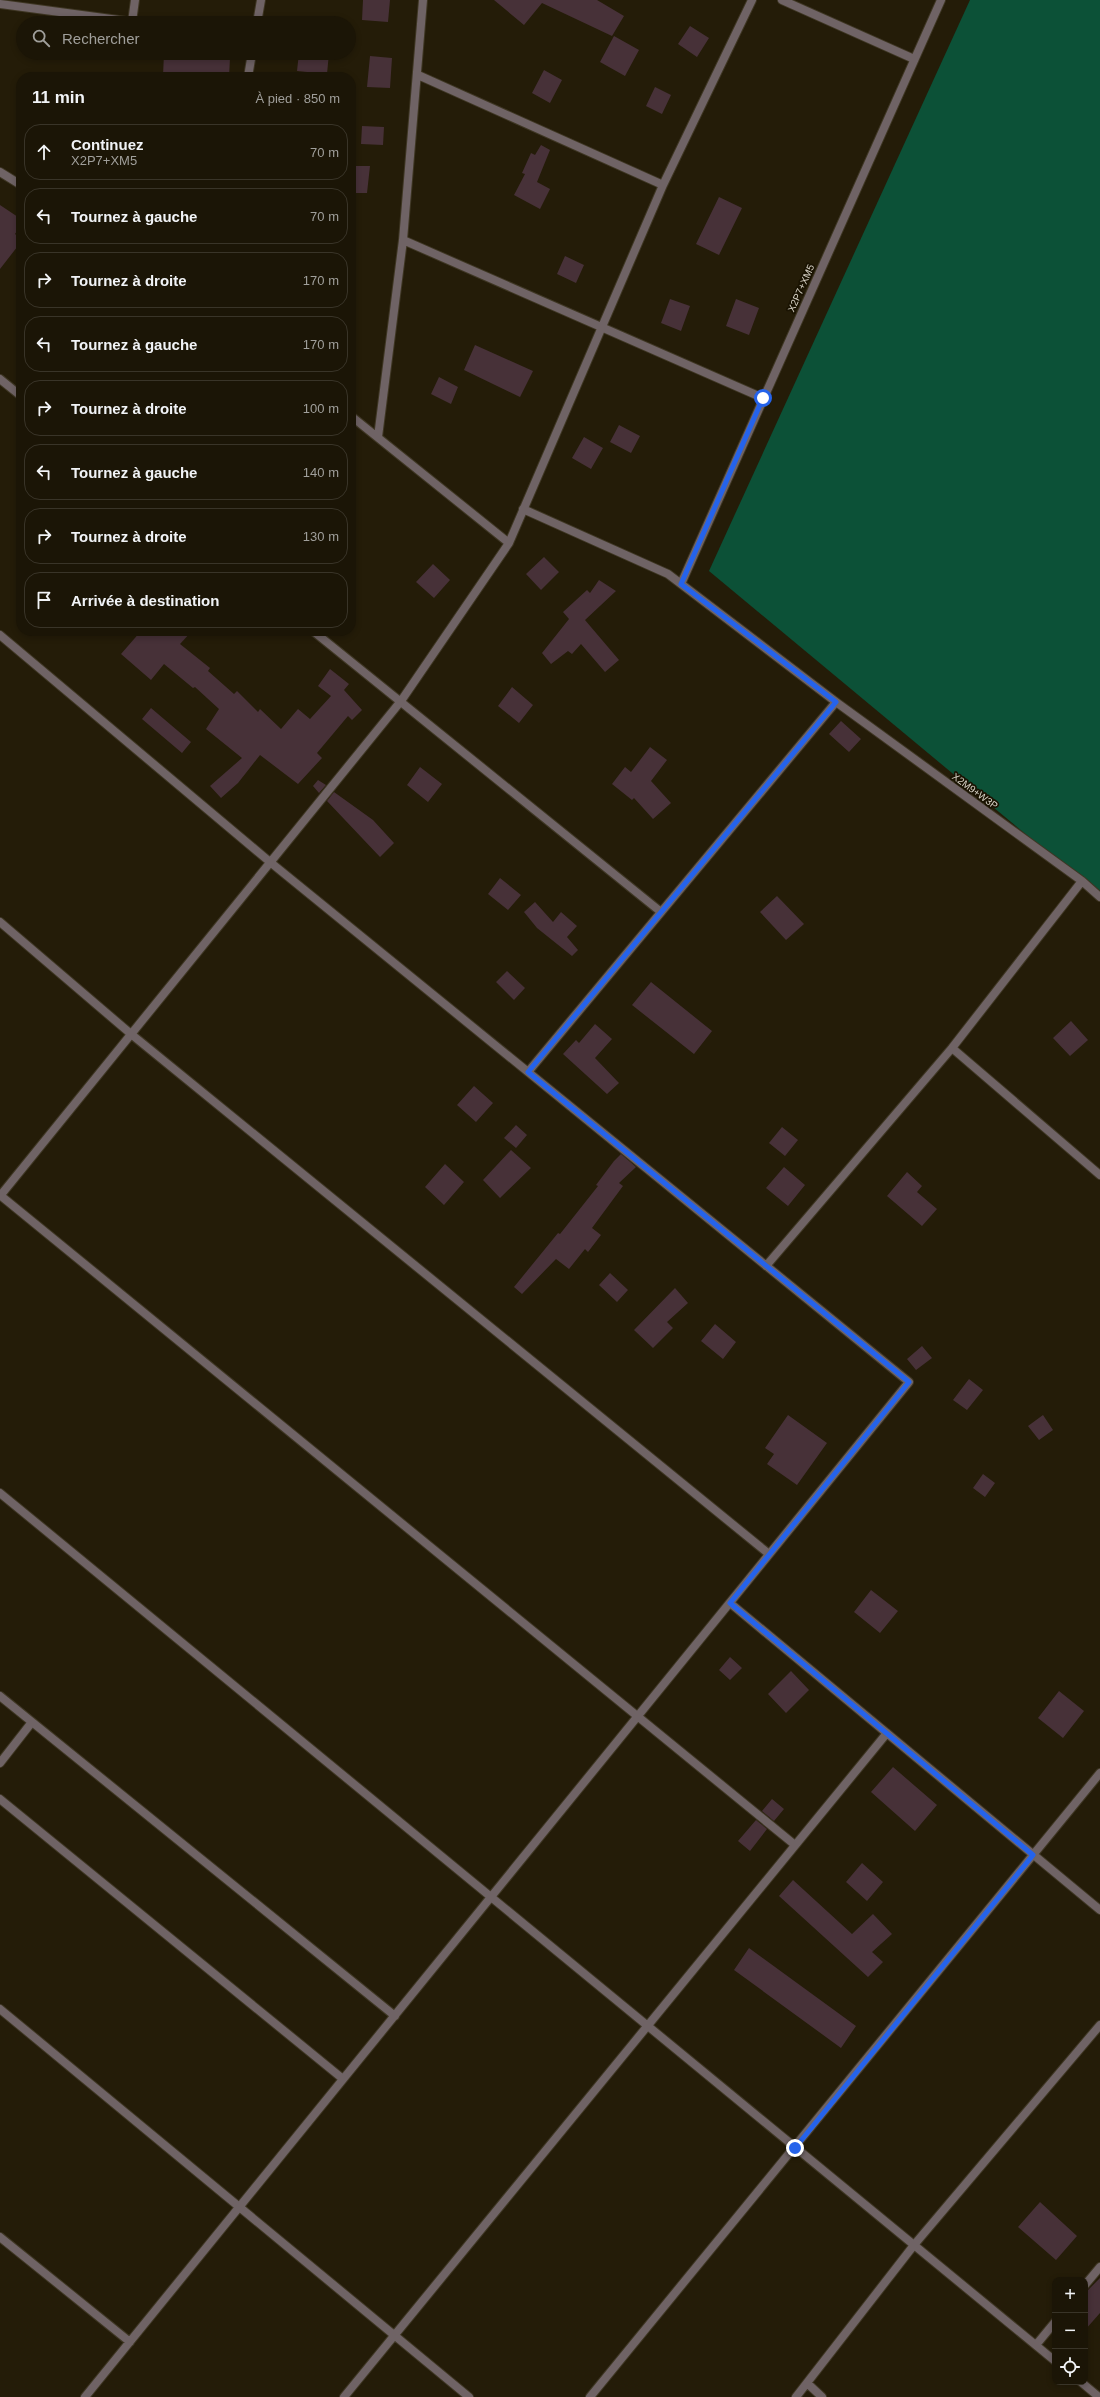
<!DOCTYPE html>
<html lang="fr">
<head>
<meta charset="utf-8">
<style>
	body { margin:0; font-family:Arial,sans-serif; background:#241e10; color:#f1f3f6 }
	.controls { position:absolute; right:12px; bottom:12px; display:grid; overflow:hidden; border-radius:8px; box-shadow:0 2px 6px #0003 }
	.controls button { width:36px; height:36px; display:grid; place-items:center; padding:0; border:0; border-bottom:1px solid #393428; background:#1b1506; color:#f1f3f6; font:20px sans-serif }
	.stop { position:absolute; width:12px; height:12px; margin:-9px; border:3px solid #2563eb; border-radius:50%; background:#fff }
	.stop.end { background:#2563eb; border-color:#fff; box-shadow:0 1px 4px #0008 }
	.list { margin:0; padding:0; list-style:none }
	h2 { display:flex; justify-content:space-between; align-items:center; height:52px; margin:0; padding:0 16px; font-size:17px }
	h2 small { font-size:13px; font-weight:400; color:#a09f9b }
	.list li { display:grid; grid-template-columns:26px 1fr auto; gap:12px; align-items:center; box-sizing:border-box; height:56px; margin:0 8px 8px; padding:0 8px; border:1px solid #393428; border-radius:16px }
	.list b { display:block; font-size:15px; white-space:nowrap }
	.list p { margin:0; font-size:13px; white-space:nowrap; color:#a09f9b }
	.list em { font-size:13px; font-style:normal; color:#a09f9b }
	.icon { flex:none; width:22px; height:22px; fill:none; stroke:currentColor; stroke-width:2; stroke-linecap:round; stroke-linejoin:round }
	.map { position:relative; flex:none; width:1100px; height:2397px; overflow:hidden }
	.search { position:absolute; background:#1b1506; box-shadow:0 2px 6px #0003; left:16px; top:16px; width:340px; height:44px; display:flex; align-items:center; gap:10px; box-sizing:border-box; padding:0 14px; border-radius:22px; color:#a09f9b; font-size:15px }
	.panel { position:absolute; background:#1b1506; box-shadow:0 2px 6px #0003; left:16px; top:72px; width:340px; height:564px; border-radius:16px }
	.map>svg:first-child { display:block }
</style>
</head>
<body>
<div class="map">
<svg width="1100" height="2397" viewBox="0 0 1100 2397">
	<rect width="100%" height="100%" fill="#241c08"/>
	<path fill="#0c5137" d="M970,0H1100V896L709,571Z"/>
	<path fill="#473138" d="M363,0H390L388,22L362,20Z
		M494,0H597L624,16L612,36L542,3L524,25Z
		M690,26L709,38L697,57L678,44Z
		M614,36L639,50L625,76L600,62Z
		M164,53L230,58L229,77L163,76Z
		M299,53H329L327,74L297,71Z
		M370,56L392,58L390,88L367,87Z
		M544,70L562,80L550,103L532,93Z
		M655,87L671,95L662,114L646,106Z
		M362,126L384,127L383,145L361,144Z
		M541,145L550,150L537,182L550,189L540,209L514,195L525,174L522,173L531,153L535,155Z
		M351,166H370L367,193H351Z
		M719,197L742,208L719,255L696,244Z
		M0,205L21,219V225L15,234L21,239V242L0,269Z
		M565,256L584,265L576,283L557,274Z
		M670,299L690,306L681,331L661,323Z
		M736,299L759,308L749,335L726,326Z
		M475,345L533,371L520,397L464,370Z
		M439,377L458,387L451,404L431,394Z
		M619,425L640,436L631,453L610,442Z
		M584,437L603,448L591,469L572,458Z
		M544,557L559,572L541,590L526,574Z
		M433,564L450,580L434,598L416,582Z
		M599,580L616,591L585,620L619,660L605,672L581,644L572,654L568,651L551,664L542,653L569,619L563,612L587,590L590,593Z
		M141,631H192L180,644L210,668L208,671L234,694L237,691L258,712L260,709L281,729L298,709L310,719L331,696L318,686L330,669L349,684L344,690L362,710L352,720L348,716L317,753L322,758L298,784L260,755L238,783L221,798L210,786L242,758L206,729L219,709L195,687L193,688L164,664L151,680L121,654Z
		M512,687L533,705L519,723L498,706Z
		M151,708L191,742L182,753L142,719Z
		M841,721L861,739L849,752L829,734Z
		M650,747L667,760L651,781L671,803L653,819L634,798L632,800L612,784L625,767L631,772Z
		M420,767L442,784L428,802L407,785Z
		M318,780L326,785L319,793L313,786Z
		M334,792L373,820L394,843L380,857L327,801Z
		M500,878L521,895L508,910L488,894Z
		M777,896L804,924L786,940L760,912Z
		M535,902L553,922L561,912L577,926L567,937L578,950L572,956L537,928L524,912Z
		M507,971L525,988L514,1000L496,982Z
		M651,982L712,1031L694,1054L632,1005Z
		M1071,1021L1088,1040L1070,1056L1053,1038Z
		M595,1024L612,1039L595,1058L619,1083L607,1094L563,1054L576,1040L579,1043Z
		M474,1086L493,1103L476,1122L457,1105Z
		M516,1125L527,1135L516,1148L504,1138Z
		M782,1127L798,1140L785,1156L769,1143Z
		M511,1150L531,1168L500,1198L483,1180Z
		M621,1154L636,1167L619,1183L623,1186L592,1228L601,1235L588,1252L585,1249L569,1269L556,1259L522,1294L514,1287L558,1233L560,1234L598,1186L596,1185L614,1161Z
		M445,1164L464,1182L444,1205L425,1187Z
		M784,1167L805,1185L788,1206L766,1188Z
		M907,1172L922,1186L917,1192L937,1209L922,1226L887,1196Z
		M610,1273L628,1290L617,1302L599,1285Z
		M675,1288L688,1303L667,1322L673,1328L653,1348L634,1330Z
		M715,1324L736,1342L723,1359L701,1341Z
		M922,1346L932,1358L916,1370L907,1359Z
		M969,1379L983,1390L967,1410L953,1400Z
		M788,1415L827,1443L797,1485L767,1464L774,1454L765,1448Z
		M1043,1415L1053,1430L1039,1440L1028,1426Z
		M983,1474L995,1483L985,1497L973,1488Z
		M871,1590L898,1611L880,1633L854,1612Z
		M730,1657L742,1668L730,1680L719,1670Z
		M791,1671L809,1690L786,1713L768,1694Z
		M1059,1691L1084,1711L1063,1738L1038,1718Z
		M893,1767L937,1805L915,1831L871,1792Z
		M772,1799L784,1809L774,1821L762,1811Z
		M756,1820L767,1829L750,1851L738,1841Z
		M862,1863L883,1882L867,1901L846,1882Z
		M793,1880L852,1934L873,1914L892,1934L872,1952L883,1962L868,1977L779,1896Z
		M749,1948L856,2026L841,2048L734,1970Z
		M1040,2202L1077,2236L1056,2260L1018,2227Z
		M1100,2278V2313L1085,2330V2293Z"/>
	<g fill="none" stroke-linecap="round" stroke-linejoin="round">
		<defs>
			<path id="minor" d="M782,0L914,59
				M0,4L141,23
				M132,22L135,0
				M257,23L261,0
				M418,75L663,185
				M248,77L252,53
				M0,172L21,185
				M403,240L763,398
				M0,379L21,396
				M351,416L509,543
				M378,437L403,240L423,0
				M523,509L668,574L836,702L528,1072
				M681,584L941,0
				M313,631L661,912
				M0,635L270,862L909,1382L85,2397
				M836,702L1082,881L1100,897
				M0,922L131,1034L769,1554
				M952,1048L1100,1175
				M0,1195L795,1845
				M0,1196L401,701L509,543L663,185L752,0
				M766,1266L952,1048L1082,881
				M0,1493L1055,2361
				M730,1603L1100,1910
				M0,1696L395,2016
				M0,1763L32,1722
				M0,1799L343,2079
				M0,2009L469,2397
				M0,2237L130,2342
				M1085,2285L1100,2267
				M1036,2345L1055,2322
				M1081,2382L1099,2397
				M807,2383L822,2397
				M344,2397L887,1733
				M590,2397L1100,1773
				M796,2397L914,2245L1100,2025"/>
		</defs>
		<use href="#minor" stroke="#3e3623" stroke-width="10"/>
		<use href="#minor" stroke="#6f6365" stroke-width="8"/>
	</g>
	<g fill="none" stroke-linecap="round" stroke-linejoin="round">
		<path stroke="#2563eb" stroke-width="5" d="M763,398L681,584L836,702L528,1072L909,1382L730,1603L1033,1855L795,2148"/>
	</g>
	<g text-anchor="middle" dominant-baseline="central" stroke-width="3.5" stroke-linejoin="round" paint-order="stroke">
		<g font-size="10" fill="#dbd6ca" stroke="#1a1302">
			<text transform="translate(801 288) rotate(-66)">X2P7+XM5</text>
			<text transform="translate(975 791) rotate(36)">X2M9+W3P</text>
		</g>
	</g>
</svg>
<div class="controls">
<button>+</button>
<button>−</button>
<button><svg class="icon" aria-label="locate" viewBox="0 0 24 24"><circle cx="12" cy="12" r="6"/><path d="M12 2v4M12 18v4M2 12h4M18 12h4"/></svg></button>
</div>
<div class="stop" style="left:763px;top:398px"></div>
<div class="stop end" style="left:795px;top:2148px"></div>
<div class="search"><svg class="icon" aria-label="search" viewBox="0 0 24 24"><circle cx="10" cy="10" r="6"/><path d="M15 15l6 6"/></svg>Rechercher</div>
<section class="panel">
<h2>11 min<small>À pied · 850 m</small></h2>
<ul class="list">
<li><svg class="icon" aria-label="ahead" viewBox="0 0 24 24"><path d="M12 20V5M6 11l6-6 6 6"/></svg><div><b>Continuez</b><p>X2P7+XM5</p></div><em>70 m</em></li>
<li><svg class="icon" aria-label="left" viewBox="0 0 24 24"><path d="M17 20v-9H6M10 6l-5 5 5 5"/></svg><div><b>Tournez à gauche</b></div><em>70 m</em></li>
<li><svg class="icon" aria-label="right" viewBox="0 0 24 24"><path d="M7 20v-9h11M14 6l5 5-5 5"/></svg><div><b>Tournez à droite</b></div><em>170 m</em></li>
<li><svg class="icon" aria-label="left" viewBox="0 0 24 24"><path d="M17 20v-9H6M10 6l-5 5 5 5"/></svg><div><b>Tournez à gauche</b></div><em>170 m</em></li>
<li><svg class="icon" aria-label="right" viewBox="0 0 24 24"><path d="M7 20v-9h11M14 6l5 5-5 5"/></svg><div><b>Tournez à droite</b></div><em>100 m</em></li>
<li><svg class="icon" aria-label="left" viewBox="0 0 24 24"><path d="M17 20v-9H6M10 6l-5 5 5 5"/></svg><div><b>Tournez à gauche</b></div><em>140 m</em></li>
<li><svg class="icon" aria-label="right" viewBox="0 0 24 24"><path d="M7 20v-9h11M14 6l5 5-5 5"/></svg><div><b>Tournez à droite</b></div><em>130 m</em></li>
<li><svg class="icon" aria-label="arrive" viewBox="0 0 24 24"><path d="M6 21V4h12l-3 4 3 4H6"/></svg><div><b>Arrivée à destination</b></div></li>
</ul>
</section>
</div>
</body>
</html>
